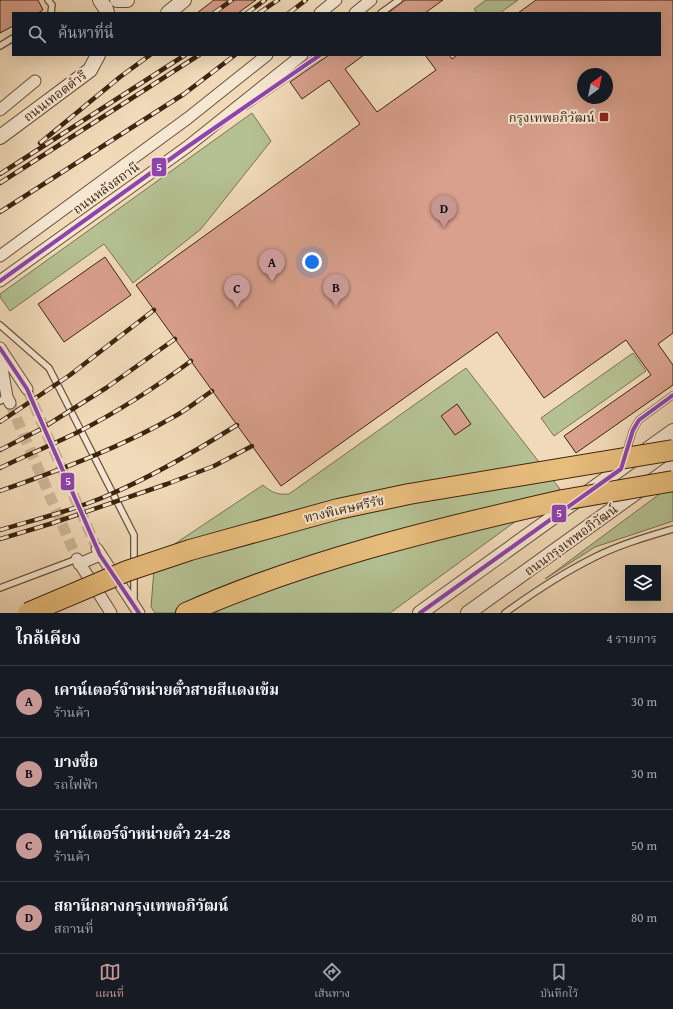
<!DOCTYPE html>
<html lang="th">
<head>
<meta charset="utf-8">
<style>
	body { margin:0; font-family:"Gentium Book Plus","Noto Serif Thai",serif; background:#242831; color:#f1f3f6 }
	.controls { position:absolute; right:12px; bottom:12px; display:grid; overflow:hidden; border-radius:0px; box-shadow:0 4px 16px #0002 }
	.controls button { width:36px; height:36px; display:grid; place-items:center; padding:0; border:0; border-bottom:1px solid #363941; background:#171b24; color:#f1f3f6; font:20px sans-serif }
	.compass { position:absolute; left:577px; top:68px; width:36px; height:36px; border-radius:50%; background:#171b24; box-shadow:0 4px 16px #0002; rotate:33deg }
	.you { position:absolute; left:312px; top:262px; width:14px; height:14px; margin:-10px; border:3px solid #fff; border-radius:50%; background:#1a73e8; box-shadow:0 0 0 6px #1a73e833 }
	.badge { display:grid; place-items:center; width:26px; height:26px; border-radius:50%; background:#c59692; color:#111; font-size:13px; font-weight:700 }
	.pin { position:absolute; translate:-50% -33px; filter:drop-shadow(0 1px 2px #0008) }
	.pin::after { content:''; position:absolute; top:21px; width:14px; height:12px; background:inherit; clip-path:polygon(0 0,100% 0,50% 100%) }
	.list { margin:0; padding:0; list-style:none }
	h2 { display:flex; justify-content:space-between; align-items:center; height:52px; margin:0; padding:0 16px; font-size:17px }
	h2 small { font-size:13px; font-weight:400; color:#9ea1a6 }
	.list li { display:grid; grid-template-columns:26px 1fr auto; gap:12px; align-items:center; box-sizing:border-box; height:72px; padding:0 16px; border-top:1px solid #363941 }
	.list b { display:block; font-size:15px; white-space:nowrap }
	.list p { margin:0; font-size:13px; white-space:nowrap; color:#9ea1a6 }
	.list em { font-size:13px; font-style:normal; color:#9ea1a6 }
	.icon { flex:none; width:22px; height:22px; fill:none; stroke:currentColor; stroke-width:2; stroke-linecap:round; stroke-linejoin:round }
	.map { position:relative; flex:none; width:673px; height:613px; overflow:hidden }
	.search { position:absolute; background:#171b24; box-shadow:0 4px 16px #0002; left:12px; right:12px; top:12px; height:44px; display:flex; align-items:center; gap:10px; box-sizing:border-box; padding:0 14px; border-radius:0px; color:#9ea1a6; font-size:15px }
	.sheet { height:340px; background:#171b24 }
	nav { display:flex; justify-content:space-around; align-items:center; box-sizing:border-box; height:56px; border-top:1px solid #363941; background:#171b24; font-size:11px; color:#9ea1a6 }
	nav a { display:grid; justify-items:center; gap:2px }
	nav .on { color:#c59692 }
	.map>svg:first-child { display:block }
</style>
</head>
<body>
<div class="map">
<svg width="673" height="613" viewBox="0 0 673 613">
	<rect width="100%" height="100%" fill="#f1dab9"/>
	<filter id="stains"><feTurbulence type="fractalNoise" baseFrequency=".005" numOctaves="4"/><feColorMatrix values="0 0 0 0 .2 0 0 0 0 .09 0 0 0 0 .02 0 0 0 .5 -.17"/></filter>
	<radialGradient id="worn" r=".72"><stop offset=".6" stop-color="#630" stop-opacity="0"/><stop offset="1" stop-color="#630" stop-opacity=".3"/></radialGradient>
	<path fill="#b5c193" stroke="#7a7352" d="M486,0H518L500,13H477L474,9Z
		M252,113L271,141L201,229L133,283L104,244L10,311L0,297V294Z
		M633,353L646,371L554,436L541,418Z
		M466,368L560,489L390,613H155L151,607L155,557L263,485C272,493 278,495 289,494Z
		M673,484V521L595,547L545,579Z"/>
	<path fill="#d9a08d" stroke="#3e2510" fill-rule="evenodd" d="M0,0H38L43,10L38,13H13V26L0,33Z
		M214,0H256L238,13H197Z
		M405,0H443L425,13H388Z
		M536,0H673V333L658,344L673,365V385L576,453L564,436L651,375L626,340L544,398L497,332L281,486L136,285L360,124L329,80L302,99L290,82L329,55H364L345,69L377,112L436,70L425,55H449L452,59L457,55H660V13H518ZM583,74H607V98H583Z
		M105,257L131,295L64,342L38,304Z
		M457,404L471,424L455,435L441,416Z"/>
	<g fill="none" stroke-linecap="round" stroke-linejoin="round">
		<path stroke="#cdb697" stroke-width="11" stroke-dasharray="11 5.5" stroke-linecap="butt" d="M27,389L97,549
			M10,403L77,559"/>
		<defs>
			<path id="service" d="M48,0L52,5L51,13
				M381,13L399,0
				M0,46L13,38
				M246,106L320,55
				M0,325L49,368L134,535V564
				M0,401L7,397
				M626,453L633,430L639,420L673,395
				M134,573V602
				M0,588L77,559
				M505,613C534,592 561,574 593,558C618,545 646,537 673,529"/>
			<path id="minor" d="M320,13L336,0
				M355,13L371,0
				M0,110L35,81
				M0,256L188,118L267,55
				M0,281L187,147L302,55
				M0,348L27,389
				M0,356L7,397L10,403
				M97,549L139,613
				M77,559L111,613
				M79,564L100,555"/>
			<path id="tertiary" d="M100,0L106,9L107,13
				M117,0H127
				M168,13L184,0
				M0,137L90,70L98,55
				M420,613L673,431
				M468,613L673,466"/>
			<path id="motorway" d="M186,613C306,560 435,529 563,500"/>
		</defs>
		<use href="#service" stroke="#6b523a" stroke-width="8"/>
		<use href="#minor" stroke="#6b523a" stroke-width="13"/>
		<use href="#tertiary" stroke="#6b523a" stroke-width="16"/>
		<use href="#motorway" stroke="#3e2510" stroke-width="22"/>
		<use href="#service" stroke="#f6e7d2" stroke-width="5.5"/>
		<use href="#minor" stroke="#f6e7d2" stroke-width="11"/>
		<use href="#tertiary" stroke="#f6e7d2" stroke-width="14"/>
		<use href="#motorway" stroke="#e8bd7c" stroke-width="20"/>
		<defs>
			<path id="rail" d="M214,13L232,0
				M247,13L265,0
				M259,13L278,0
				M289,13L306,0
				M40,143L120,77L150,55
				M0,174L185,55
				M0,183L199,55
				M0,212L184,94L235,55
				M0,422L70,375L154,310
				M0,450L41,429L106,388L175,339
				M0,468C27,455 54,444 80,431C119,411 156,387 191,361
				M0,491C60,470 122,447 177,415C189,408 200,399 212,391
				M0,530C37,519 75,510 111,494C155,475 196,451 237,425
				M0,539L53,523L167,484L214,466L252,446"/>
		</defs>
		<use href="#rail" stroke="#3e2510" stroke-width="4.5"/>
		<use href="#rail" stroke="#f6e7d2" stroke-width="3" stroke-dasharray="9" stroke-linecap="butt"/>
		<defs>
			<path id="motorway-bridge" d="M563,500L673,481
				M28,613L127,571L190,550L338,509L409,494L673,450"/>
		</defs>
		<use href="#motorway-bridge" stroke="#3e2510" stroke-width="22" stroke-linecap="butt"/>
		<use href="#motorway-bridge" stroke="#e8bd7c" stroke-width="20"/>
		<defs>
			<path id="bus-1" d="M0,281L187,147L320,55
				M0,348L27,389L100,555L139,613
				M420,613L621,469L633,430L639,420L673,395"/>
		</defs>
		<use href="#bus-1" stroke="#f6e7d2" stroke-width="7"/>
		<use href="#bus-1" stroke="#8e44ad" stroke-width="4"/>
	</g>
	<rect fill="#8f2418" stroke="#f6e7d2" stroke-width="1.5" x="599" y="112" width="10" height="10" rx="2"/>
	<g text-anchor="middle" dominant-baseline="central" stroke-width="4" stroke-linejoin="round" paint-order="stroke">
		<g font-size="13" fill="#3e2510" stroke="#f6e7d2">
			<text transform="translate(55 96) rotate(-37)">ถนนเทอดดำริ</text>
			<text transform="translate(106 188) rotate(-36)">ถนนหลังสถานี</text>
			<text transform="translate(344 509) rotate(-13)">ทางพิเศษศรีรัช</text>
			<text transform="translate(571 540) rotate(-36)">ถนนกรุงเทพอภิวัฒน์</text>
		</g>
		<g font-size="13" fill="#3e2510" stroke="#f6e7d2" text-anchor="end">
			<text x="595" y="117">กรุงเทพอภิวัฒน์</text>
		</g>
	</g>
	<g stroke="#f6e7d2" stroke-width="1.5">
		<rect x="151" y="157" width="16" height="20" rx="4" fill="#8e44ad"/>
		<rect x="60" y="472" width="15" height="19" rx="4" fill="#8e44ad"/>
		<rect x="551" y="504" width="16" height="19" rx="4" fill="#8e44ad"/>
	</g>
	<g font-size="11" text-anchor="middle" font-weight="bold" fill="#fff">
		<text x="159" y="171">5</text>
		<text x="68" y="485">5</text>
		<text x="559" y="517">5</text>
	</g>
	<rect width="100%" height="100%" filter="url(#stains)"/>
	<rect width="100%" height="100%" fill="url(#worn)"/>
</svg>
<div class="controls">
<button><svg class="icon" aria-label="layers" viewBox="0 0 24 24"><path d="M12 4l9 5-9 5-9-5zM3 14l9 5 9-5"/></svg></button>
</div>
<svg class="compass" viewBox="-18 -18 36 36"><path d="M0-13l5 13h-10z" fill="#e53935"/><path d="M0 13l5-13h-10z" fill="#9ea1a6"/></svg>
<div class="you"></div>
<div class="pin badge" style="left:272px;top:282px">A</div>
<div class="pin badge" style="left:336px;top:307px">B</div>
<div class="pin badge" style="left:237px;top:308px">C</div>
<div class="pin badge" style="left:444px;top:228px">D</div>
<div class="search"><svg class="icon" aria-label="search" viewBox="0 0 24 24"><circle cx="10" cy="10" r="6"/><path d="M15 15l6 6"/></svg>ค้นหาที่นี่</div>
</div>
<section class="sheet">
<h2>ใกล้เคียง<small>4 รายการ</small></h2>
<ul class="list">
<li><span class="badge">A</span><div><b>เคาน์เตอร์จำหน่ายตั๋วสายสีแดงเข้ม</b><p>ร้านค้า</p></div><em>30 m</em></li>
<li><span class="badge">B</span><div><b>บางซื่อ</b><p>รถไฟฟ้า</p></div><em>30 m</em></li>
<li><span class="badge">C</span><div><b>เคาน์เตอร์จำหน่ายตั๋ว 24-28</b><p>ร้านค้า</p></div><em>50 m</em></li>
<li><span class="badge">D</span><div><b>สถานีกลางกรุงเทพอภิวัฒน์</b><p>สถานที่</p></div><em>80 m</em></li>
</ul>
</section>
<nav>
<a class="on"><svg class="icon" aria-label="map" viewBox="0 0 24 24"><path d="M3 6l6-2 6 2 6-2v14l-6 2-6-2-6 2zM9 4v14M15 6v14"/></svg>แผนที่</a>
<a><svg class="icon" aria-label="directions" viewBox="0 0 24 24"><path d="M12 3l9 9-9 9-9-9zM9 14v-3h6M13 9l2 2-2 2"/></svg>เส้นทาง</a>
<a><svg class="icon" aria-label="saved" viewBox="0 0 24 24"><path d="M7 4h10v16l-5-4-5 4z"/></svg>บันทึกไว้</a>
</nav>
</body>
</html>
